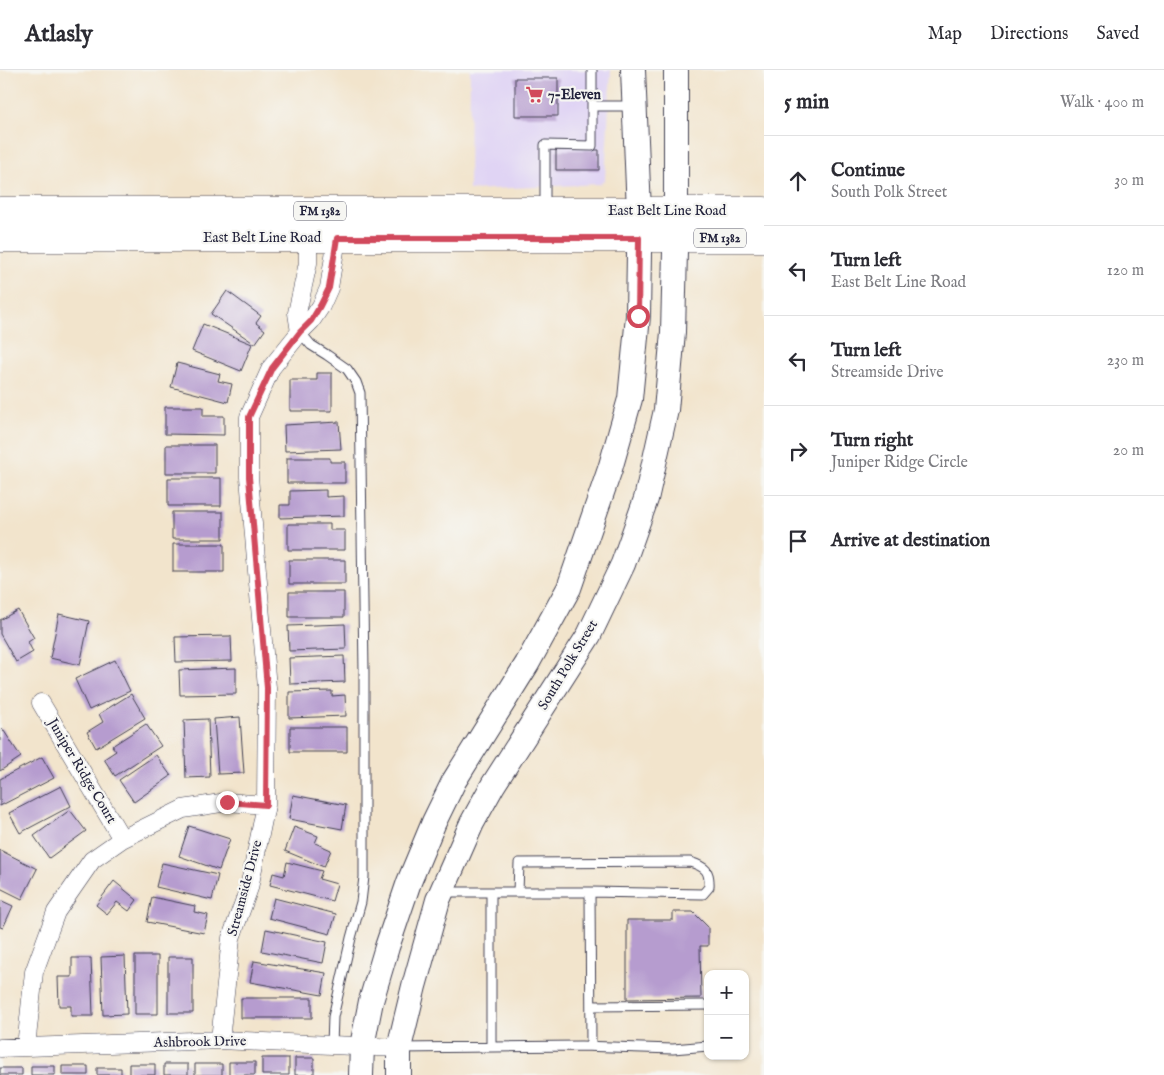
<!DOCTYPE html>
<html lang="en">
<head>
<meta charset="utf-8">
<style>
	body { margin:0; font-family:"IM FELL English",serif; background:#f7f7f7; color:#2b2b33 }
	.controls { position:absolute; right:15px; bottom:15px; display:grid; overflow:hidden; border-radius:10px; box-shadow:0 1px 4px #0004 }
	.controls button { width:45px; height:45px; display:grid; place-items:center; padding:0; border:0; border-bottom:1px solid #e1e1e2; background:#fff; color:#2b2b33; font:25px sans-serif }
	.stop { position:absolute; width:15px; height:15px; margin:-11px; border:4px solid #d1495b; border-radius:50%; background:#fff }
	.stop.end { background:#d1495b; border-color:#fff; box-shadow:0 1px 5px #0008 }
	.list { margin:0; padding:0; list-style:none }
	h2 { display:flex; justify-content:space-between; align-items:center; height:65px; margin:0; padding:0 20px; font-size:21px }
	h2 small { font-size:16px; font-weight:400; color:#7c7c81 }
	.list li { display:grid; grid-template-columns:32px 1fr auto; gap:15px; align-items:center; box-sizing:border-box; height:90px; padding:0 20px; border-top:1px solid #e1e1e2 }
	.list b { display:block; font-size:19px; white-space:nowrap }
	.list p { margin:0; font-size:16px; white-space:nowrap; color:#7c7c81 }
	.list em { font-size:16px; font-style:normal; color:#7c7c81 }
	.icon { flex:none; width:28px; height:28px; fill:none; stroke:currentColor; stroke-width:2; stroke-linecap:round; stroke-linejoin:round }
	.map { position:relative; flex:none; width:764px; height:1005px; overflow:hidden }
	header { display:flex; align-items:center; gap:30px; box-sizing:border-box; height:70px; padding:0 25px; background:#fff; border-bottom:1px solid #e1e1e2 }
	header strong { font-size:24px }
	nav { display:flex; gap:28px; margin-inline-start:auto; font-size:18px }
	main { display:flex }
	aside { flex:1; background:#fff }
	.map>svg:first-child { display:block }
</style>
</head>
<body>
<header>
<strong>Atlasly</strong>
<nav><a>Map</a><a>Directions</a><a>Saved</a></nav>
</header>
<main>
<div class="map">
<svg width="764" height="1005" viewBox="0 0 764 1005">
	<rect width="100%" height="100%" fill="#f6f6f2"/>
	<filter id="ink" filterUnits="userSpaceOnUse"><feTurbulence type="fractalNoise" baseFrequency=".02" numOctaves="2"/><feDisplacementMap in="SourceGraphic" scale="10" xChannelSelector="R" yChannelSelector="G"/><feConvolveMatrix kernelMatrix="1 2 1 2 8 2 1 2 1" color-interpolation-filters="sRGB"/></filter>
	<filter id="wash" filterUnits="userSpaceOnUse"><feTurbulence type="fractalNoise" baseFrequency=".0096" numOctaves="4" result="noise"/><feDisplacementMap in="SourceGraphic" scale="20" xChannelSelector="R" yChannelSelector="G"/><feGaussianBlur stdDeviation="1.12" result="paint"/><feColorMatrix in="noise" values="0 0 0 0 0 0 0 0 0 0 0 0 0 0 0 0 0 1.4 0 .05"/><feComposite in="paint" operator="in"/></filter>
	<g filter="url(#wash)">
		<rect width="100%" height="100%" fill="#f2e4cc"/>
		<path fill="#e0d4f4" d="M470,0H611L605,109L600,114L469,120Z"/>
		<g id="blocks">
			<path fill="#b69ccf" d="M515,8H558V46H515Z
				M556,80H599V100H556Z
				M227,221L261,246L256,253L265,260L255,274L211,244Z
				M203,254L252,274L241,301L192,281Z
				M177,293L220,304L218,311L232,314L228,332L171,317Z
				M317,303H332V341H290V310H317Z
				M165,337H203V346H224V365L165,364Z
				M339,352L341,379L285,381L284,355Z
				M166,375H215V403H166Z
				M287,388H330V392H345V413H287Z
				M168,408H221V436H168Z
				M326,420V427L344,426V446L280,448V435H290V421Z
				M172,442H223V469H172Z
				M288,454H330V460H345V480H288Z
				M173,474H224V502H173Z
				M289,490H345V514H289Z
				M289,522H344V547H289Z
				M18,540L34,568L28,572L33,582L16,592L0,564V550Z
				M59,544L89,551L80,595L50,588Z
				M345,554L346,579L289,581L288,556Z
				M231,566L232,591L176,592L175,567Z
				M344,586L345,612L290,614L289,588Z
				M115,590L130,621L89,640L75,609Z
				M236,598V624L180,625L179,600Z
				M332,621V626L345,625L346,646L289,648V622Z
				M131,624L145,648L96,678L87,662L103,652L99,644Z
				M240,647L244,703L218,704L214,649Z
				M208,649L210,707L186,708L184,650Z
				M146,654L161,676L115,706L104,689L116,681L112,676Z
				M290,657H347V682H290Z
				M2,658L21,687L0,701V660Z
				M156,685L171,706L134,732L119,710Z
				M42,687L54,708L0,736V709Z
				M61,716L71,736L20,763L9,743Z
				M293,725L346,735L342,759L289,749Z
				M70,740L86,761L49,788L34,766Z
				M189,756L230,769L219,800L179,786Z
				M294,757L318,766L315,773L331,780L324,797L285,781Z
				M0,780L37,799L22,829L0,818Z
				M287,792L322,801L319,809L337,814L332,831L270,815L273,803L284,806Z
				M162,793L218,805L212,830L156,817Z
				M114,811L137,830L129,841L117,832L107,844L96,835Z
				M152,827L195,836L194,842L208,845L204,863L147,852Z
				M274,828L336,844L330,864L269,848Z
				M0,830L13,836L3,858L0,857Z
				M673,842H693L708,857V876H700L701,928L627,929V850H673Z
				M266,859L327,872L323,893L262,881Z
				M125,886L127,944L103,945L101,887Z
				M135,886H158V944H135Z
				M168,887H193V943H168Z
				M72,888H91L93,946H71V936H59L58,907H72Z
				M254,891L326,903L322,925L250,912Z
				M241,928H312V948H241Z
				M262,988H289V1005H262Z
				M295,988H314V1005H295Z
				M229,992H255V1005H229Z
				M129,994H155V1005H129Z
				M164,994H188V1005H164Z
				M195,994H222V1005H195Z
				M31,996H55V1005H31Z
				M62,996H88V1005H62Z
				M0,998H22V1005H0Z
				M97,998H121V1005H97Z"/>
		</g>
	</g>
	<g filter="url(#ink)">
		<use href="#blocks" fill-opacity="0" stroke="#413f51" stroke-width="1"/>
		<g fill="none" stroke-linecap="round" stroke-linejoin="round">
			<defs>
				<path id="service" d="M592,36V0
					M545,139V75L592,76V36H634
					M300,262L311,275L327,285L347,299L356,312L360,323L364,602V807L361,832L351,868L333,947L332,975
					M444,822H491V976
					M491,822H590L591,976
					M518,822L519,793L690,792C706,797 710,801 709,817L703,824L590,822
					M591,936L708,935
					M399,978L581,976L673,979L708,976"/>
				<path id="minor" d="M300,262L297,243L308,193V168
					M41,633L122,769
					M220,970L231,868L249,818L266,735L267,618L249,407V347L271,298L300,262L311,251L321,236L329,218L337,168
					M26,977L34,902L56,842L92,790L122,769L183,739L227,732L266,735
					M0,978L220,970L399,978"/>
				<path id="secondary" d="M361,1005L362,976L371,931L387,877L409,812L434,752L454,711L527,594L569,518L610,399L630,329L638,246L639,182V141L633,0
					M399,1005V978L414,916L438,830L472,753L493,715L589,565L623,494L646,429L666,340L673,262L676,141V0"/>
				<path id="primary" d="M0,141H764
					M0,168H764"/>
			</defs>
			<use href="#service" stroke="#413f51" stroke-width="11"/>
			<use href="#minor" stroke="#413f51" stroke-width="19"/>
			<use href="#secondary" stroke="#413f51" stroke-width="26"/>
			<use href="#primary" stroke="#413f51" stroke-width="29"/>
			<use href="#service" stroke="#fff" stroke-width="9"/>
			<use href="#minor" stroke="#fff" stroke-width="18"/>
			<use href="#secondary" stroke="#fff" stroke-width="24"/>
			<use href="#primary" stroke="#fff" stroke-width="28"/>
		</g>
	</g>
	<g fill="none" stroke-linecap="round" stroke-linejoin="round" filter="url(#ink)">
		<path stroke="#d1495b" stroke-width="6" d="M227,732L266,735L267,618L249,407V347L272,298L300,262L311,251L320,236L329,218L337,168H639L638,246"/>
	</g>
	<defs>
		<symbol id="supermarket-bare" viewBox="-9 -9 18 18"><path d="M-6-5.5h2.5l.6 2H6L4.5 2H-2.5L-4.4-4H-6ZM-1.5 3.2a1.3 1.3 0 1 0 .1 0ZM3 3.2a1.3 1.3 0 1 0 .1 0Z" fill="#d1495b" stroke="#f6f6f2" stroke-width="2.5" paint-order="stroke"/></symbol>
	</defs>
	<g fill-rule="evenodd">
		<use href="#supermarket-bare" x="522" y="12" width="25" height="25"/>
	</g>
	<g text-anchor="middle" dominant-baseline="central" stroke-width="4.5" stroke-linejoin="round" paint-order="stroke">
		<g fill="#f6f6f2" stroke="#626272" stroke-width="1">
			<rect x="294" y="131.5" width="52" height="19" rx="4"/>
			<rect x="694" y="158.5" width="52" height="19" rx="4"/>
		</g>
		<g font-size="12" font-weight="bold" fill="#22223b">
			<text x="320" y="141">FM 1382</text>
			<text x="720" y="168">FM 1382</text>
		</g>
		<g font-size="14" font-weight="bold" fill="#22223b" stroke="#f6f6f2" text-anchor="start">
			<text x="548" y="25">7-Eleven</text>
		</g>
		<g font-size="14" fill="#22223b" stroke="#f6f6f2">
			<text x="667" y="141">East Belt Line Road</text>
			<text x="262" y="168">East Belt Line Road</text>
			<text transform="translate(568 595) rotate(-59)">South Polk Street</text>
			<text transform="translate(82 701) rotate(59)">Juniper Ridge Court</text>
			<text transform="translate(245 818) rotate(-75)">Streamside Drive</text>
			<text transform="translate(200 972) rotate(-1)">Ashbrook Drive</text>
		</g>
	</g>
</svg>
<div class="controls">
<button>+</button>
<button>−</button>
</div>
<div class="stop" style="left:638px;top:246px"></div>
<div class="stop end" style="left:227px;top:732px"></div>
</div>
<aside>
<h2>5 min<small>Walk · 400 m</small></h2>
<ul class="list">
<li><svg class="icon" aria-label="ahead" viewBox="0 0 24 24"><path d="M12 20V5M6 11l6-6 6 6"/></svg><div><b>Continue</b><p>South Polk Street</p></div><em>30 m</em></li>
<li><svg class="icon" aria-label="left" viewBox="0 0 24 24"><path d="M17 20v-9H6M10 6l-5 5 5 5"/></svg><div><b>Turn left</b><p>East Belt Line Road</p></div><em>120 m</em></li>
<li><svg class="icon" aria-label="left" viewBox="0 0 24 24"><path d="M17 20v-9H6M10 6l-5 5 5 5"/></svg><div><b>Turn left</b><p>Streamside Drive</p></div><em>230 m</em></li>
<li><svg class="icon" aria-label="right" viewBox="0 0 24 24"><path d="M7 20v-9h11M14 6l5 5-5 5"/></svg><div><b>Turn right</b><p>Juniper Ridge Circle</p></div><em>20 m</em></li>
<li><svg class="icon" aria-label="arrive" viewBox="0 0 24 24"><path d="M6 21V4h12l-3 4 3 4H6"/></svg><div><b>Arrive at destination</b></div></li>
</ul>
</aside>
</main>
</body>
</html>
